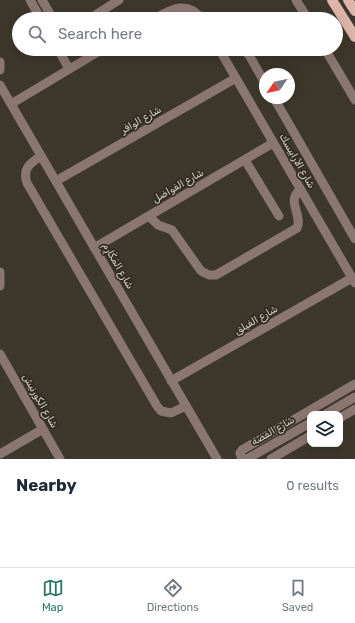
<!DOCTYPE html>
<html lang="en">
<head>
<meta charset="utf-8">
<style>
	body { margin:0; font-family:Rubik,"Noto Naskh Arabic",sans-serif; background:#f6f6f7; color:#1f2937 }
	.controls { position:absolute; right:12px; bottom:12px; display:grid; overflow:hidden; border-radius:8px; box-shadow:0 4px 16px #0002 }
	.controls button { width:36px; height:36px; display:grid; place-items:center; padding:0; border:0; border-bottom:1px solid #e0e1e3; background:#fff; color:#1f2937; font:20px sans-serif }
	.compass { position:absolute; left:259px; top:68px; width:36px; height:36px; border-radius:50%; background:#fff; box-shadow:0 4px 16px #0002; rotate:236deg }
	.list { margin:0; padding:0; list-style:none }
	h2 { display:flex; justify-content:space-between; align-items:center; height:52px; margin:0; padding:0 16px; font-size:17px }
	h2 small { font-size:13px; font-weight:400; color:#747a83 }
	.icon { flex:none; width:22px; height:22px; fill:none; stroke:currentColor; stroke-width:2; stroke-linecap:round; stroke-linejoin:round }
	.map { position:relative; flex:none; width:355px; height:459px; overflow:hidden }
	.search { position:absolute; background:#fff; box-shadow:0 4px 16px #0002; left:12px; right:12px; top:12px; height:44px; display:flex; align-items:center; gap:10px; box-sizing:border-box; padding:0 14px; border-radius:22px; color:#747a83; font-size:15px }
	.sheet { height:108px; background:#fff }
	nav { display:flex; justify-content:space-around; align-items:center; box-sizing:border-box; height:56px; border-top:1px solid #e0e1e3; background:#fff; font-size:11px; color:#747a83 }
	nav a { display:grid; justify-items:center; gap:2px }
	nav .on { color:#2c7668 }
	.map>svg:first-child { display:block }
</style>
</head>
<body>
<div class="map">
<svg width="355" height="459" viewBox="0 0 355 459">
	<rect width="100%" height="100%" fill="#3e372c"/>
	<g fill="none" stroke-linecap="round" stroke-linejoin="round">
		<path stroke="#8b7771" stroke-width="9" d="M30,0L41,19
			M42,0L53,19
			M296,0L308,19
			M89,19L119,0
			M154,19C172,9 187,0 202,19
			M58,49L69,69
			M219,49L355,283
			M243,49L249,55L265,83
			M325,49L355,100
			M0,62V70
			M0,85L217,459
			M274,98L355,239
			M11,104L103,49
			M41,156C30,163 22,169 27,183L157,406L161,411L171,413L186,406
			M245,160L279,216
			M56,181L236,78
			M149,216L158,225L172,230L201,271L209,275H216L297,228C303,215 285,199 301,190
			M94,248L273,143
			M0,272V286
			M0,354L60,459
			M171,381L352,278
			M326,414L355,397
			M340,418L355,409
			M0,454L43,429
			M242,459L240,453L242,450L355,384
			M247,459L310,423
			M271,459L310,436"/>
		<path stroke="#ddb5a9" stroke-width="10" d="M332,0L355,37
			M348,0L355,11"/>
	</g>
	<g text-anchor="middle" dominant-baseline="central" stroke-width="3.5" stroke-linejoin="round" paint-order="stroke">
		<g font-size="10" fill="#dad6cf" stroke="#332d22">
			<text transform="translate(141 120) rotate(-30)">شارع الوافر</text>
			<text transform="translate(297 161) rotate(60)">شارع الأرابيسك</text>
			<text transform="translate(178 186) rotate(-30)">شارع الفواضل</text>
			<text transform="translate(118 266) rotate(60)">شارع المَكَارِم</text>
			<text transform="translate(256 320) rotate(-30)">شارع الفيلق</text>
			<text transform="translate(40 401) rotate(60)">شارع الكورنيش</text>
			<text transform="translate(273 431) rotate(-30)">شارع الفضة</text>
		</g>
	</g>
</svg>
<div class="controls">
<button><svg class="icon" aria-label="layers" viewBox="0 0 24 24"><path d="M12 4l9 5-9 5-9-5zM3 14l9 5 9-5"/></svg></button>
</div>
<svg class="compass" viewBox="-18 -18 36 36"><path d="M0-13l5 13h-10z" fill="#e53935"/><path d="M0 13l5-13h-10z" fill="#747a83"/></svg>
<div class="search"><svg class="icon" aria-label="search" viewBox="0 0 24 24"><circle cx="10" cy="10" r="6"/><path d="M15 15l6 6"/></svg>Search here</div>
</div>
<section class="sheet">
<h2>Nearby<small>0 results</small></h2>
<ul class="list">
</ul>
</section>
<nav>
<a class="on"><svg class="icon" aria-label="map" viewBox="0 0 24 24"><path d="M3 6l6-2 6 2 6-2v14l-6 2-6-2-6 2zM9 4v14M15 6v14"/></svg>Map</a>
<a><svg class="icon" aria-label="directions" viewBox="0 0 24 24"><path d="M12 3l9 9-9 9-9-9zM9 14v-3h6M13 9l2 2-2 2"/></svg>Directions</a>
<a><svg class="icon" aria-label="saved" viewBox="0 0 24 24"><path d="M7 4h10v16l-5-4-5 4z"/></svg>Saved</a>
</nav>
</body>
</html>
